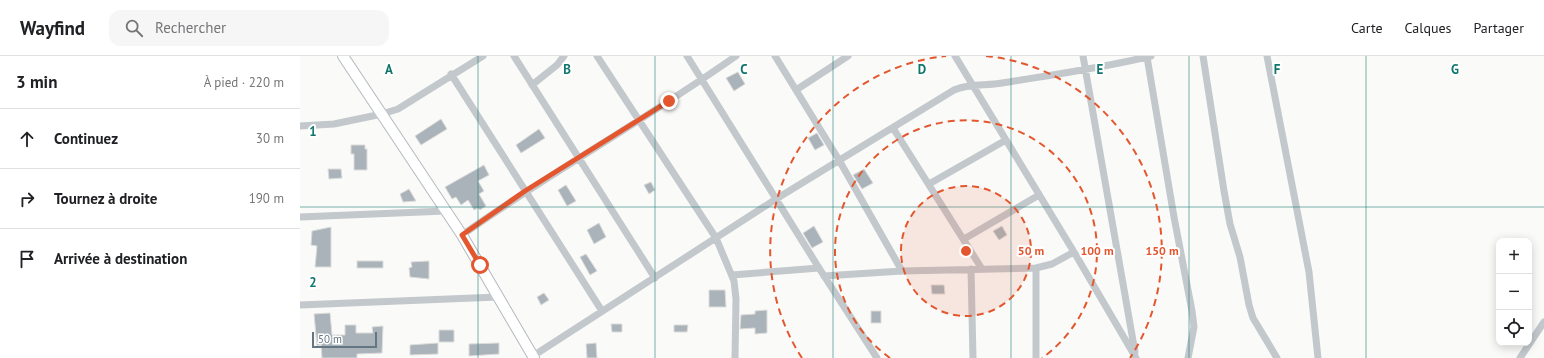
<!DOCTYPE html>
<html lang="fr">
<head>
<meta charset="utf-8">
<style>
	body { margin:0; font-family:"PT Sans",sans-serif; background:#f6f6f6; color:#202124 }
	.controls { position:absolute; right:12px; bottom:12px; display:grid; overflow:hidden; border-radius:8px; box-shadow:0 2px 10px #0003 }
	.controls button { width:36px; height:36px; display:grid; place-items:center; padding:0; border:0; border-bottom:1px solid #e0e0e0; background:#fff; color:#202124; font:20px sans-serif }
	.scale { position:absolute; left:12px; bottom:10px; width:65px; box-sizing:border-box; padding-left:4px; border:2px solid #657683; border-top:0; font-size:11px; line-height:14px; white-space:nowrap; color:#657683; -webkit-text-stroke:3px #fff; paint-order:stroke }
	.stop { position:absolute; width:12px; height:12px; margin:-9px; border:3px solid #e4572e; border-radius:50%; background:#fff }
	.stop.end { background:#e4572e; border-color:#fff; box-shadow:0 1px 4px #0008 }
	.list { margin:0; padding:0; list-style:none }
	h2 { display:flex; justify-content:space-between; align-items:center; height:52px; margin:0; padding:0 16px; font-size:17px }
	h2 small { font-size:13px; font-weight:400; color:#757577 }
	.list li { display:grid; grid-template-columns:26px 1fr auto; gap:12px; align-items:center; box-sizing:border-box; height:60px; padding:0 16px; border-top:1px solid #e0e0e0 }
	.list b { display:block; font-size:15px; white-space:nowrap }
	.list em { font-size:13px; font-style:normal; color:#757577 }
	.icon { flex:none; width:22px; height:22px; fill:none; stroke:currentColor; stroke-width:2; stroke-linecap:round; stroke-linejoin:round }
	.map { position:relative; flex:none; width:1244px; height:302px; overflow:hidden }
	header { display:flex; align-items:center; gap:24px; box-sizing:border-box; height:56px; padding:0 20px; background:#fff; border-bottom:1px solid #e0e0e0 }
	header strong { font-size:19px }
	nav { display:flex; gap:22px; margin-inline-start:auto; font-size:14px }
	.search { width:280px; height:36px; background:#f6f6f6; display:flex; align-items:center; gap:10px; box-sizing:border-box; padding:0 14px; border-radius:12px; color:#757577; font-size:15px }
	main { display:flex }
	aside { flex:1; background:#fff }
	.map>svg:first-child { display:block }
</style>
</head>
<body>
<header>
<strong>Wayfind</strong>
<div class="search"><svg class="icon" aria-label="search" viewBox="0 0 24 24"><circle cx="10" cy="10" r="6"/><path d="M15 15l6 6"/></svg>Rechercher</div>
<nav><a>Carte</a><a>Calques</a><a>Partager</a></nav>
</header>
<main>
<aside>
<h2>3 min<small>À pied · 220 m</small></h2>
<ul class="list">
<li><svg class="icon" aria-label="ahead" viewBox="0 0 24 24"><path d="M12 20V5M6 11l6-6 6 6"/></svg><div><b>Continuez</b></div><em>30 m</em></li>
<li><svg class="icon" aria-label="right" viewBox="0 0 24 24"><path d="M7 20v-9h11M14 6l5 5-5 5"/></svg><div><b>Tournez à droite</b></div><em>190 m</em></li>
<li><svg class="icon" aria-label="arrive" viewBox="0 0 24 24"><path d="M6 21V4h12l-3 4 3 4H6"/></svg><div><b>Arrivée à destination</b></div></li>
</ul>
</aside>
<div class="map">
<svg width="1244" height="302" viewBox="0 0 1244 302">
	<rect width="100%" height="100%" fill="#fafaf8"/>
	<path fill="#aab3b9" stroke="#dcdcda" d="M438,16L445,28L434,35L426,22Z
		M141,63L147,73L121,89L115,80Z
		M239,73L245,82L221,97L216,89Z
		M517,77L524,89L515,94L508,82Z
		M51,89H65V93H67V114H54V98H51Z
		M184,109L189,119L178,125L184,135L179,138L186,150L180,154L178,152L174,154L168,144L161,149L156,141L152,143L145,131Z
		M28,113H41L42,122L29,123Z
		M564,113L573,127L562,133L553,119Z
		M351,126L355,134L349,138L344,129Z
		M266,129L276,145L267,150L258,134Z
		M109,133L116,145L103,146L100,138Z
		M299,167L306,181L294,188L287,174Z
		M514,170L523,186L512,192L503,177Z
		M702,170L707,179L699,184L693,175Z
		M31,171V211H15L17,190L11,189L12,175Z
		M286,198L297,215L290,219L280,201Z
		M57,205H83V212H57Z
		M129,205V223L110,221L109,212L112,211L111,206Z
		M631,229H644L645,238H632Z
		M409,234H425L426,251H409Z
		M244,237L249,244L241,249L237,241Z
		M467,254V277L455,278V272L440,273L441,259L455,258V255Z
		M571,255H581V267H571Z
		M30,257L32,279H45V269H56V277H73L72,271L83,270L82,297L57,298V302H22L21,289L17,290L14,258Z
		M311,268H322V276H312Z
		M374,269H388L387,276H374Z
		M139,274H154V286H139Z
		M138,287V298L110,299V289Z
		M199,287V298L169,300V288Z
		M296,287L297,302H287L286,288Z"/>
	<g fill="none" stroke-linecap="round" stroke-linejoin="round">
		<defs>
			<path id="secondary" d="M43,0L162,179L234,302"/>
		</defs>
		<use href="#secondary" stroke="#b3babf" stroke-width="12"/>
		<path stroke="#c3c8cc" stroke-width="7" d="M214,0L355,222
			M297,0L416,182L434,225L436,243L435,302
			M387,0L519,212L577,302
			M475,0L539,104L602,215
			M655,0L774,196L836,302
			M783,0L835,296
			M903,0L924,135L930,168L940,201L949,249L953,262L977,302
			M967,0L1009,216L1018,302
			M847,1L874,161L892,255L894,271L888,302
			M151,18L302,255
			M232,29L257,9L264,0
			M496,34L548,0
			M0,70L34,68L82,58L98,53L183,0
			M593,72L682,213
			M629,128L706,84
			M0,161L146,155
			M162,179C251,116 347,63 436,0
			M664,183L739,139
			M736,212V302
			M671,213L673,302
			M432,219L519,212
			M524,220L602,215L736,212L752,208L774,196
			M0,249L198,241
			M233,300L476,143L654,34C669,27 686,30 702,27C752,19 802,12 851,0
			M1220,302L1244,266"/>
		<use href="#secondary" stroke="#fff" stroke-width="10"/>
	</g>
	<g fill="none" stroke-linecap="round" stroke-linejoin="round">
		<path stroke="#e4572e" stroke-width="5" d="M180,209L162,179L225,135L369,45"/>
	</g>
	<path fill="none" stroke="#0f766e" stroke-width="1" stroke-opacity="0.55" d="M178,0V302M355,0V302M533,0V302M711,0V302M889,0V302M1066,0V302M0,151H1244"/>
	<circle cx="666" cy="195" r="65" fill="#e4572e" fill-opacity=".12"/>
	<g fill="none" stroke="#e4572e" stroke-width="2" stroke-dasharray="7 5">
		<circle cx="666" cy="195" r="65"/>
		<path d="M590 302A131 131 0 1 1 742 302"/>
		<path d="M502 302A196 196 0 0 1 646 0M686 0A196 196 0 0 1 830 302"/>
	</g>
	<g font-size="13" text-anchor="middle" font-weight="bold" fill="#0f766e" stroke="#fff" stroke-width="4" stroke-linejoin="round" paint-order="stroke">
		<text x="89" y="18">A</text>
		<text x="267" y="18">B</text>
		<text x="444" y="18">C</text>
		<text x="622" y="18">D</text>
		<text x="800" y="18">E</text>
		<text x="977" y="18">F</text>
		<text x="1155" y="18">G</text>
		<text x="13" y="80">1</text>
		<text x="13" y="231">2</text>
	</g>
	<circle cx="666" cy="195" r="6" fill="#e4572e" stroke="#fff" stroke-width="2"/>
	<g font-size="12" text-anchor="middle" font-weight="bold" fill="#e4572e" stroke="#fff" stroke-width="4" stroke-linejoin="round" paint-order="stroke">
		<text x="731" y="199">50 m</text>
		<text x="797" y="199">100 m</text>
		<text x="862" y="199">150 m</text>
	</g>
</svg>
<div class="controls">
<button>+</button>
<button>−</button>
<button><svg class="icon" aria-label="locate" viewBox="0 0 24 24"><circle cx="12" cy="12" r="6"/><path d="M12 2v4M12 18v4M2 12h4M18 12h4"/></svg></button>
</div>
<div class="scale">50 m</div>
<div class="stop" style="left:180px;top:209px"></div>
<div class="stop end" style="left:369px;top:45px"></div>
</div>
</main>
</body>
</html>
